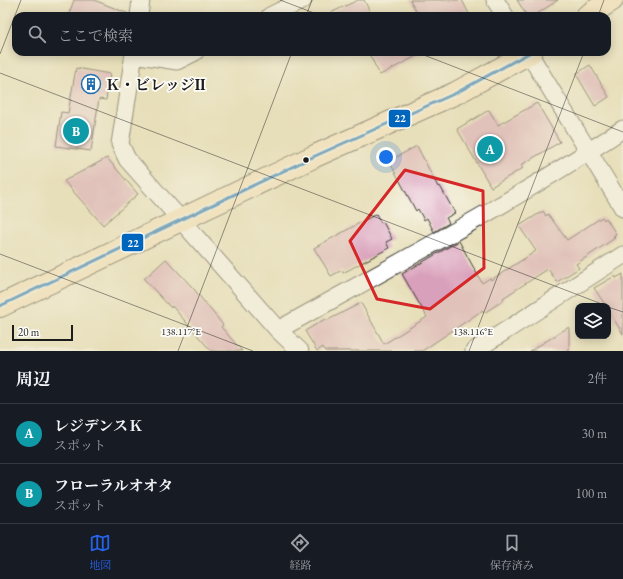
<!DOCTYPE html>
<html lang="ja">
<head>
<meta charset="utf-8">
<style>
	body { margin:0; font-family:"EB Garamond","Noto Serif JP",serif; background:#20242c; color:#f1f3f6 }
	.controls { position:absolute; right:12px; bottom:12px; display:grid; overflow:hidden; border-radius:8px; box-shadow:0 2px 10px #0003 }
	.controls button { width:36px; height:36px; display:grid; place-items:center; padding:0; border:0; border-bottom:1px solid #363941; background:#171b24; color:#f1f3f6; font:20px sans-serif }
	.scale { position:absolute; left:12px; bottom:10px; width:61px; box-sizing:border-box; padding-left:4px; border:2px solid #1c1c1c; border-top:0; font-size:11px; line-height:14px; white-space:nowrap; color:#1c1c1c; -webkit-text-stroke:3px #fdfcf7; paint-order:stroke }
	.you { position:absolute; left:386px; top:157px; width:14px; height:14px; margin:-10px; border:3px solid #fff; border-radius:50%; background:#1a73e8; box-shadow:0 0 0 6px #1a73e833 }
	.badge { display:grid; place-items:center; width:26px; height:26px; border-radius:50%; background:#2563eb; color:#fff; font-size:13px; font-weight:700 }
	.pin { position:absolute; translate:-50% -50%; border:2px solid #fff; box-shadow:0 1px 4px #0006 }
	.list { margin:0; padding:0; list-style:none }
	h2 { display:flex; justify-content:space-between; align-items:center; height:52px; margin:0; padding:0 16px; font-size:17px }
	h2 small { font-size:13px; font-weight:400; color:#9ea1a6 }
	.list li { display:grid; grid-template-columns:26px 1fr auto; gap:12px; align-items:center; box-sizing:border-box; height:60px; padding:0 16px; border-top:1px solid #363941 }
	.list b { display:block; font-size:15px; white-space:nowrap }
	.list p { margin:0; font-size:13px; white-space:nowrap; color:#9ea1a6 }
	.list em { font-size:13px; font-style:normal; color:#9ea1a6 }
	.icon { flex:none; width:22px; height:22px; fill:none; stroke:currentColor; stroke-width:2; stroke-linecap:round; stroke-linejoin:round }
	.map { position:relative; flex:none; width:623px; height:351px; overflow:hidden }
	.search { position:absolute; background:#171b24; box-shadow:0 2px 10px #0003; left:12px; right:12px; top:12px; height:44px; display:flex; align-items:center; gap:10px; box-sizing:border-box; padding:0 14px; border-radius:12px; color:#9ea1a6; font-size:15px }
	.sheet { height:172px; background:#171b24 }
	nav { display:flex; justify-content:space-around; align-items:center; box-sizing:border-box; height:56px; border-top:1px solid #363941; background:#171b24; font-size:11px; color:#9ea1a6 }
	nav a { display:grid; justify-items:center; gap:2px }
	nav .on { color:#2563eb }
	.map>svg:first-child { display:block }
</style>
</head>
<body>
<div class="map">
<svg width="623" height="351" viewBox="0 0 623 351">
	<rect width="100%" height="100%" fill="#fdfcf7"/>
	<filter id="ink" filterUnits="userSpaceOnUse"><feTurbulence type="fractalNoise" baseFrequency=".025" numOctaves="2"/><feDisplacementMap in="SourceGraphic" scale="8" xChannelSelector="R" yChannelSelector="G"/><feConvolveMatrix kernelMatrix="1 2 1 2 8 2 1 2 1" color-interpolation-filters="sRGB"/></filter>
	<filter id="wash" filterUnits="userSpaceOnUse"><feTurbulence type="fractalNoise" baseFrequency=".012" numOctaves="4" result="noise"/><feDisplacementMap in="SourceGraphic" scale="16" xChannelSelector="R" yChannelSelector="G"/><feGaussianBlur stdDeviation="0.9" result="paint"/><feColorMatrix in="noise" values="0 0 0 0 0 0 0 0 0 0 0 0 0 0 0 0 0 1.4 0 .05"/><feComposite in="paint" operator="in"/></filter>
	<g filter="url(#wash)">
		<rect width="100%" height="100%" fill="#e7dfb9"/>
		<g id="blocks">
			<path fill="#d9a0bb" d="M74,0H94L129,14V16H68Z
				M358,0H364L372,16H324Z
				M410,0H462L470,16H419Z
				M517,0H558L534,16H527Z
				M368,52H424L380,75Z
				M590,65L609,97L595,106L576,74Z
				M76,68L110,74L106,100L99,99L91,151L56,146L61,112L68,113Z
				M537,103L560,142L521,165L523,168L491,187L457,129L489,110L498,125Z
				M417,146L438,187L440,186L455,213L446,218L449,223L434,232L427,218L424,220L418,209L416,211L389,161Z
				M107,158L138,194L103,225L64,181Z
				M543,211L546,216L548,214L567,240L602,217L604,220L606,218L616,234L613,236L615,238L576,264L579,268L557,282L548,269L503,298L504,300L484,313L483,310L422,351H325L323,347L317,351L305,331L325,319L326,321L361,303L384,344L427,317L402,274L459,241L482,283L490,278L491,280L536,251L519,226Z
				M376,214L381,223L383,222L392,239L386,242L389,248L343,273L342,270L331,276L314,248Z
				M166,259L193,288L223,325L221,327L242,351H211L172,306L171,308L144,279Z
				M623,274V334L608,310V306H606L594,288L615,276L616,278Z
				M569,327V351H530Z"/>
		</g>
	</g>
	<g filter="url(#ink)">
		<use href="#blocks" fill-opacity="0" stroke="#3a3934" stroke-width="1"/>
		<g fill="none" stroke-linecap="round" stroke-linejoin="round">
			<defs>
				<path id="street" d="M495,0L505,16
					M139,16L141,0
					M270,16L303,0
					M195,52L177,61L134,54L120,144L127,159L278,330L300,351
					M528,52L623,208
					M278,330C394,265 512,203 623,129
					M474,351L623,255"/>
				<path id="secondary" d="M587,16L612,0
					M0,306L315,156L456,93L531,52"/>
			</defs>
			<use href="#street" stroke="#3a3934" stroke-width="19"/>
			<use href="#secondary" stroke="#3a3934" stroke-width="24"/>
			<use href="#street" stroke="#fff" stroke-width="17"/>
			<use href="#secondary" stroke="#fae7c3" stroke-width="22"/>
			<defs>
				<path id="bus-1" d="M0,306L315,156L456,93L531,52"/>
			</defs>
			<use href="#bus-1" stroke="#fdfcf7" stroke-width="6"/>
			<use href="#bus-1" stroke="#0065bd" stroke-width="3"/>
		</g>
	</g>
	<path d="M0 0H623V351H0ZM405,170L483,191L484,268L430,309L377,299L350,241Z" fill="#e7dfb9" fill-opacity=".55" fill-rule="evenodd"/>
	<path fill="none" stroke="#d62828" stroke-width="3" stroke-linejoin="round" d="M405,170L483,191L484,268L430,309L377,299L350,241Z"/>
	<path fill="none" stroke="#1c1c1c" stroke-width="1" stroke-opacity="0.45" d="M280,0L322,16M306,16L312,0M598,16L604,0M416,52L623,132M0,54L21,0M0,73L607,306M0,254L253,351M608,307L623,312M178,351L292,52M469,351L584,52"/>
	<defs>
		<symbol id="building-ring" viewBox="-11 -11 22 22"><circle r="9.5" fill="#fdfcf7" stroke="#1f6fb2" stroke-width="1.5"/><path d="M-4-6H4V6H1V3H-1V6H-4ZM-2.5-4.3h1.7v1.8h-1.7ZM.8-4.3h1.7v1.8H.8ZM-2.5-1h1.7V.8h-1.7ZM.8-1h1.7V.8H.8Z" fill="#1f6fb2"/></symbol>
	</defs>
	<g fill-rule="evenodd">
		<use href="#building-ring" x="80" y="73" width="22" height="22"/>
	</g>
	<circle fill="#1c1c1c" stroke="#fdfcf7" stroke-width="1.5" cx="306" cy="160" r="3.5"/>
	<g text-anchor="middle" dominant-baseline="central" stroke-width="3.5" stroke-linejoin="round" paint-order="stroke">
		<g font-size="15" font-weight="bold" fill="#1c1c1c" stroke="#fdfcf7" text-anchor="start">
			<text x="105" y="84">Ｋ・ビレッジⅡ</text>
		</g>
	</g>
	<g font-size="10" text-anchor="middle" fill="#1c1c1c" stroke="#fdfcf7" stroke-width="3.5" stroke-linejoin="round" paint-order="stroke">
		<text x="181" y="335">138.117°E</text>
		<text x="473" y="335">138.116°E</text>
	</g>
	<g stroke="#fdfcf7" stroke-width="1.5">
		<rect x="388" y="109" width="23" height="19" rx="4" fill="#0065bd"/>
		<rect x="121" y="233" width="23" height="19" rx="4" fill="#0065bd"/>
	</g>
	<g font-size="11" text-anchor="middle" font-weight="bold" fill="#fff">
		<text x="400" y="122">22</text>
		<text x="133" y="247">22</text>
	</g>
</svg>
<div class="controls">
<button><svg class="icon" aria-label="layers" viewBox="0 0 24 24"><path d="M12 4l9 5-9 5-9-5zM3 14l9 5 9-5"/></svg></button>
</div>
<div class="scale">20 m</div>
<div class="you"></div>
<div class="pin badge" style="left:490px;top:149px;background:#0f9aa8">A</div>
<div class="pin badge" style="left:76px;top:131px;background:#0f9aa8">B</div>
<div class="search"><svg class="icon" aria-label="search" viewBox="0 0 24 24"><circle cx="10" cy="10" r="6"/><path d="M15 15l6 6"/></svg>ここで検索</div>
</div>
<section class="sheet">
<h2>周辺<small>2件</small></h2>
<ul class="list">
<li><span class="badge" style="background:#0f9aa8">A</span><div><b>レジデンスＫ</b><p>スポット</p></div><em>30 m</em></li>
<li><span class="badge" style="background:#0f9aa8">B</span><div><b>フローラルオオタ</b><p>スポット</p></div><em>100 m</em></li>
</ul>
</section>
<nav>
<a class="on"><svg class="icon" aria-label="map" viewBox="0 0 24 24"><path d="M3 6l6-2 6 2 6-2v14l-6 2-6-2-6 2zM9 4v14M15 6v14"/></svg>地図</a>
<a><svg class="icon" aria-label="directions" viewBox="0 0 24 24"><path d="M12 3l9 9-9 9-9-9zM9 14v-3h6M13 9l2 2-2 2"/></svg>経路</a>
<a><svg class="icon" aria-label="saved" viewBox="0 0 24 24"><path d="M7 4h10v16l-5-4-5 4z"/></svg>保存済み</a>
</nav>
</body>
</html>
